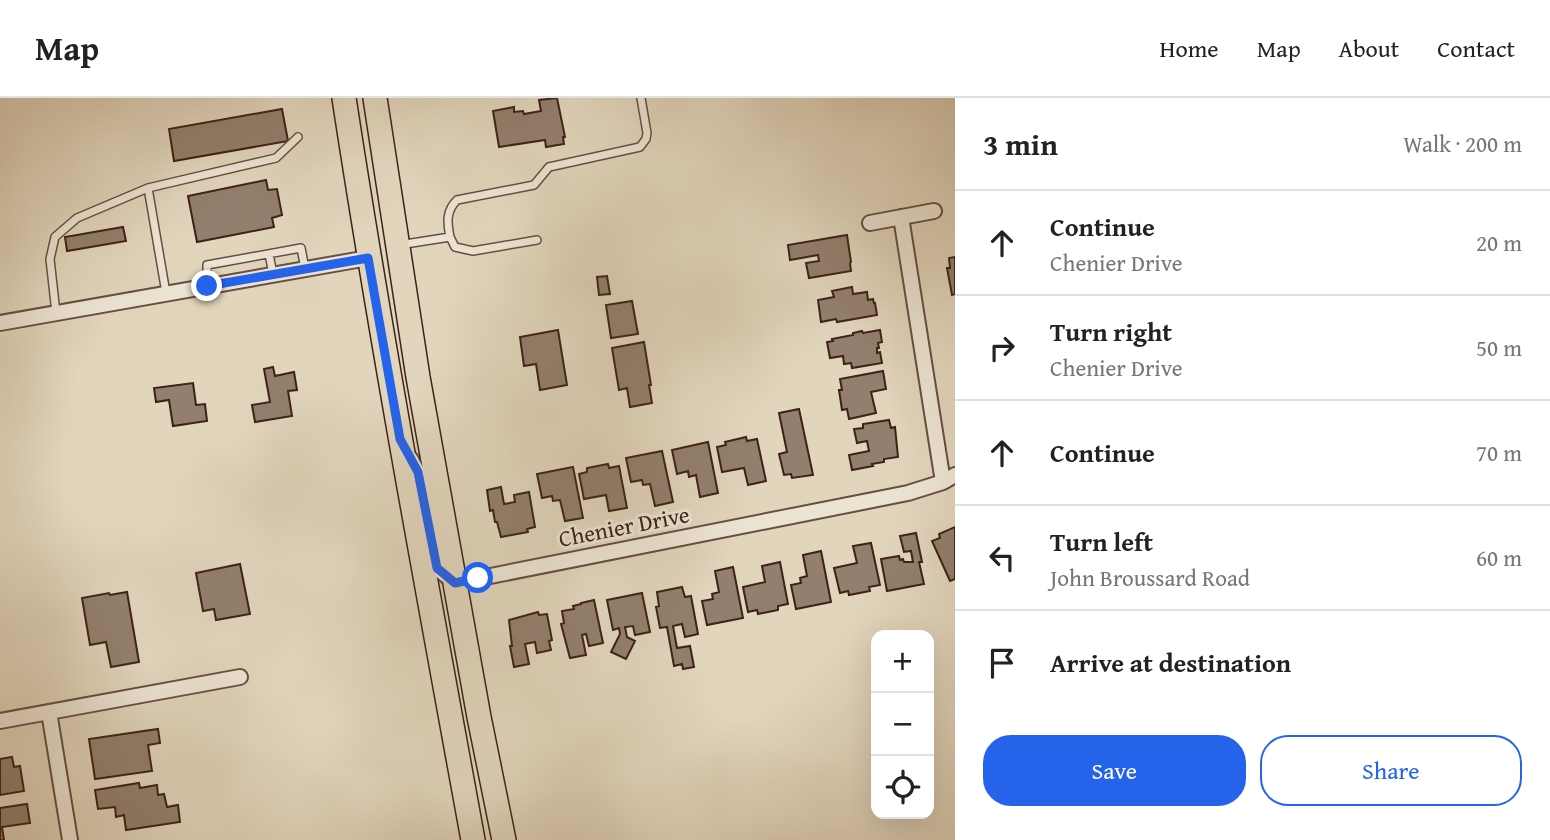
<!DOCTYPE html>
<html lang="en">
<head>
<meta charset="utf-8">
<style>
	body { margin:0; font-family:"Gentium Book Plus",serif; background:#f2f2f2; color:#222 }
	.controls { position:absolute; right:21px; bottom:21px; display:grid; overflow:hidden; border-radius:14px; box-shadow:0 7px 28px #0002 }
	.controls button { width:63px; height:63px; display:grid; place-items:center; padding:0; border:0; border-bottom:2px solid #e0e0e0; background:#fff; color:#222; font:35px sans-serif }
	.stop { position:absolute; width:21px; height:21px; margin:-16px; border:5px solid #2563eb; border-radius:50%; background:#fff }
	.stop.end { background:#2563eb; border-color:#fff; box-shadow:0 2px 7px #0008 }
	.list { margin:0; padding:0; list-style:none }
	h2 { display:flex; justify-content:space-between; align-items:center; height:91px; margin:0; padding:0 28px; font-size:30px }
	h2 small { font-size:23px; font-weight:400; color:#767676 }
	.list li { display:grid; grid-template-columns:46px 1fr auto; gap:21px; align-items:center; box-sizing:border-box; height:105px; padding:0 28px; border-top:2px solid #e0e0e0 }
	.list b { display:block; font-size:26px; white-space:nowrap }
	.list p { margin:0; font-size:23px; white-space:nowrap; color:#767676 }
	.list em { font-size:23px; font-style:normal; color:#767676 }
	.actions { display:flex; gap:14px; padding:21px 28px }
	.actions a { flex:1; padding:16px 0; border:2px solid #2563eb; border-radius:28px; text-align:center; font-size:24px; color:#2563eb }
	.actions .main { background:#2563eb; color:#fff }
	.icon { flex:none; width:38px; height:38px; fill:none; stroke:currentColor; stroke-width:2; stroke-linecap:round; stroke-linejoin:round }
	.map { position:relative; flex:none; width:955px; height:742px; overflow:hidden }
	header { display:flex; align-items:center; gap:42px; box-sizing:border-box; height:98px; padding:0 35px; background:#fff; border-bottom:2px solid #e0e0e0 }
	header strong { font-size:33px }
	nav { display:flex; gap:38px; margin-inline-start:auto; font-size:24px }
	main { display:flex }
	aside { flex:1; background:#fff }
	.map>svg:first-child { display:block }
</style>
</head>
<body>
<header>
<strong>Map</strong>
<nav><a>Home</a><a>Map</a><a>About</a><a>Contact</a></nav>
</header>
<main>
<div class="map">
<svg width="955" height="742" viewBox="0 0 955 742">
	<rect width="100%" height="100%" fill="#e1d5bc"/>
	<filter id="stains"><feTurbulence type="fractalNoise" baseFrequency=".00286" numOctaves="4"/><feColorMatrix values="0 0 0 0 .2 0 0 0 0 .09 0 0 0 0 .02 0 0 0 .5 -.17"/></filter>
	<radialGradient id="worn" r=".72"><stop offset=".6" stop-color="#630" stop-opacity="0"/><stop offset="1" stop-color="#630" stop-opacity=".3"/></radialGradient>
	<path fill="#927f6d" stroke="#3d2218" stroke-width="2" d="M557,0L565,39H563L564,46L546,49L545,42L499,49L493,13L514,9V14L523,13L524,16L541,13L539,2Z
		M282,11L288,43L174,63L169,31Z
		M266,82L268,92L277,91L282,117L272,120L274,129L197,144L188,98Z
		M123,129L126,143L67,153L65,139Z
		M847,137L851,164L850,165L851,173L809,180L806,165L819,163L818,157L790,162L788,147Z
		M955,159V196L952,197L947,170H950L949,160Z
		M607,178L610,196L599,197L597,179Z
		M852,189L853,196L867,194L868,202L873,201L874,205H875L877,217L837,224L836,221L821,224L818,202L834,199L832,193Z
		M632,203L638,236L611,240L606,207Z
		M558,232L567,287L540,292L536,266L524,268L520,239Z
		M880,232L882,244L878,245L879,250H877V255L880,254L882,265L852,270L851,265L844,266L843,258L830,260L827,244L833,243L832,241L853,237V235L862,233L863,235Z
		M644,244L651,287H649L652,305L630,309L627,290L619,292L612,250Z
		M273,269L275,278L294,274L297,292L288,293L292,318L255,324L252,307L270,304L264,271Z
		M883,273L886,291L871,294L876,315L849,321L847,311L842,312L839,292H842L840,281Z
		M193,285L196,307L205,306L207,323L173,328L169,302L156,304L154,290Z
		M799,311L813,377L792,380L791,376L784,377L779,356L787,354L779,315Z
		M889,322L891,330L895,329L898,359L884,361V364L872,366L873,368L852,372L849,357L869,353L867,343L857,345L854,331L863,330V326Z
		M746,339L747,343L757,341L766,383L748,387L744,370L722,374L717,349L726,347L725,344Z
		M708,344L718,395L700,399L696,377L689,379L688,373L677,376L672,352Z
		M662,353L673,404L655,408L650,386L643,387L642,382L631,384L626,360Z
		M608,366L609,370L619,368L627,410L609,413L606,397L584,401L579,376L587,374V370Z
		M573,369L583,420L565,423L560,402L553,403L552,398L542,400L537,376Z
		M501,389L504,406L515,404L514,397L529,394L535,429L527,431L528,434L501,439L497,424H495L493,412L490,413L487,392Z
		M955,429V481L950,483L932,443L940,440L939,436Z
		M916,435L922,464H919L924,486L887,493L881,461L899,458L900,462L903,461L904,464H913L911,453L904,454L900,438Z
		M871,445L880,487L869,489L870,493L849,497L848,493L840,495L834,470L857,465L853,448Z
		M821,453L831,504L796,511L791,487L801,485L800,480L807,478L803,457Z
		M780,464L788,506L778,508V512L758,516L757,512L748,514L743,489L765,484L762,468Z
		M240,466L250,516L216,522L214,511L203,513L196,475Z
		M733,469L743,520L707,527L702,503L713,501L712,496L719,494L715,473Z
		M682,489L685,499L691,498L698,536L685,539L682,526L673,528L677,550L690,548L694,569L683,571L682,566L674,568L667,529L660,530L656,509L659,508L657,494Z
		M127,494L139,564L111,569L106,544L90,547L82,500L109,495L110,497Z
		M642,495L650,534L635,537L633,528L625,529L627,539L635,543L626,561L611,554L620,536L619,530L613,532L607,502Z
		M594,502L603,545L589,548L586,536L582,537L586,557L570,560L561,526L564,525L562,513L574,511L573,508L581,506V505Z
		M538,514L539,517L547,516L552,542L549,543L551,552L537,555L535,544L525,546L529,566L514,569L510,548H512L509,522Z
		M158,631L160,645L148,647L152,673L95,681L89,641Z
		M12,659L14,669L20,668L24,693L0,697V661Z
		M139,685L140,690L157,687L158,697L164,696L167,709L178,707L180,724L126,732L124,717L116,719L115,709L98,711L95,692Z
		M27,706L30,725L2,729L4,742H0V710Z"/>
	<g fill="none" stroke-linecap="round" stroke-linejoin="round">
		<defs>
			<path id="service" d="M148,90L166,195
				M450,139L455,149L473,153L537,142
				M399,147L450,139C447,124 446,113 457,102L534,87L549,69L640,49L646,41L647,35L641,0
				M269,156L273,176
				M207,188V167L301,150L305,171
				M56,215L50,161L55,139L77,120L148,90L276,60L298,39"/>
			<path id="minor" d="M901,119L943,384
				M870,125L934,113
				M0,225L368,160
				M410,360L418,375L437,470L455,485L908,395L943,384L955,377
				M49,614L70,742
				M0,623L240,579"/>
			<path id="primary" d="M344,0C382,248 428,495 473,742
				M375,0L418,279L479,619L504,742"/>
		</defs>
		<use href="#service" stroke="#664f41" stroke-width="10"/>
		<use href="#minor" stroke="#664f41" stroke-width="18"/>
		<use href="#primary" stroke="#3d2218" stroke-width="26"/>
		<use href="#service" stroke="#ece4d3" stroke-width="7"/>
		<use href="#minor" stroke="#ece4d3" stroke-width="14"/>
		<use href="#primary" stroke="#e1d5bc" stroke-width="23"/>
	</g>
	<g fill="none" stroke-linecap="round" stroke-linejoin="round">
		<path stroke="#2563eb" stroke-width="9" d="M207,188L368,160L400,341L418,374L437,470L455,485L478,480"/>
	</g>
	<g text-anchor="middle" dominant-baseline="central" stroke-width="6" stroke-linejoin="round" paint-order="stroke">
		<g font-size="23" fill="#3d2218" stroke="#ece4d3">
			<text transform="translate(624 428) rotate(-11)">Chenier Drive</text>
		</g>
	</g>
	<rect width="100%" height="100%" filter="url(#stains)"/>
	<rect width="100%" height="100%" fill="url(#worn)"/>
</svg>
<div class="controls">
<button>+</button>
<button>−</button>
<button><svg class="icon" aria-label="locate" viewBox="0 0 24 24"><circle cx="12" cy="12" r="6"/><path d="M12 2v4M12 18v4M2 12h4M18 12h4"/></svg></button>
</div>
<div class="stop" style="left:478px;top:480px"></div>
<div class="stop end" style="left:207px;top:188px"></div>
</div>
<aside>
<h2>3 min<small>Walk · 200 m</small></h2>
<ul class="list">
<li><svg class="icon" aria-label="ahead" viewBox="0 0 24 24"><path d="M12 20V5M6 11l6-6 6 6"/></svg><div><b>Continue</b><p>Chenier Drive</p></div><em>20 m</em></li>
<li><svg class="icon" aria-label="right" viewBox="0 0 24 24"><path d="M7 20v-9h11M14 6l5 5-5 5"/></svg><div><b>Turn right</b><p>Chenier Drive</p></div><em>50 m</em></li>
<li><svg class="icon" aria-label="ahead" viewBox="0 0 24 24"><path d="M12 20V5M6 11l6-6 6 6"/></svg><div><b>Continue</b></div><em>70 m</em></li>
<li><svg class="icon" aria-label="left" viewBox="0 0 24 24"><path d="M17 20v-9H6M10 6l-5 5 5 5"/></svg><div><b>Turn left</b><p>John Broussard Road</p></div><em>60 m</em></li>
<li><svg class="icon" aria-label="arrive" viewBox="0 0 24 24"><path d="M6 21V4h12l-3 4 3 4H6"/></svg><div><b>Arrive at destination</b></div></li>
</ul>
<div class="actions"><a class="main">Save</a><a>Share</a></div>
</aside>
</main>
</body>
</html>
